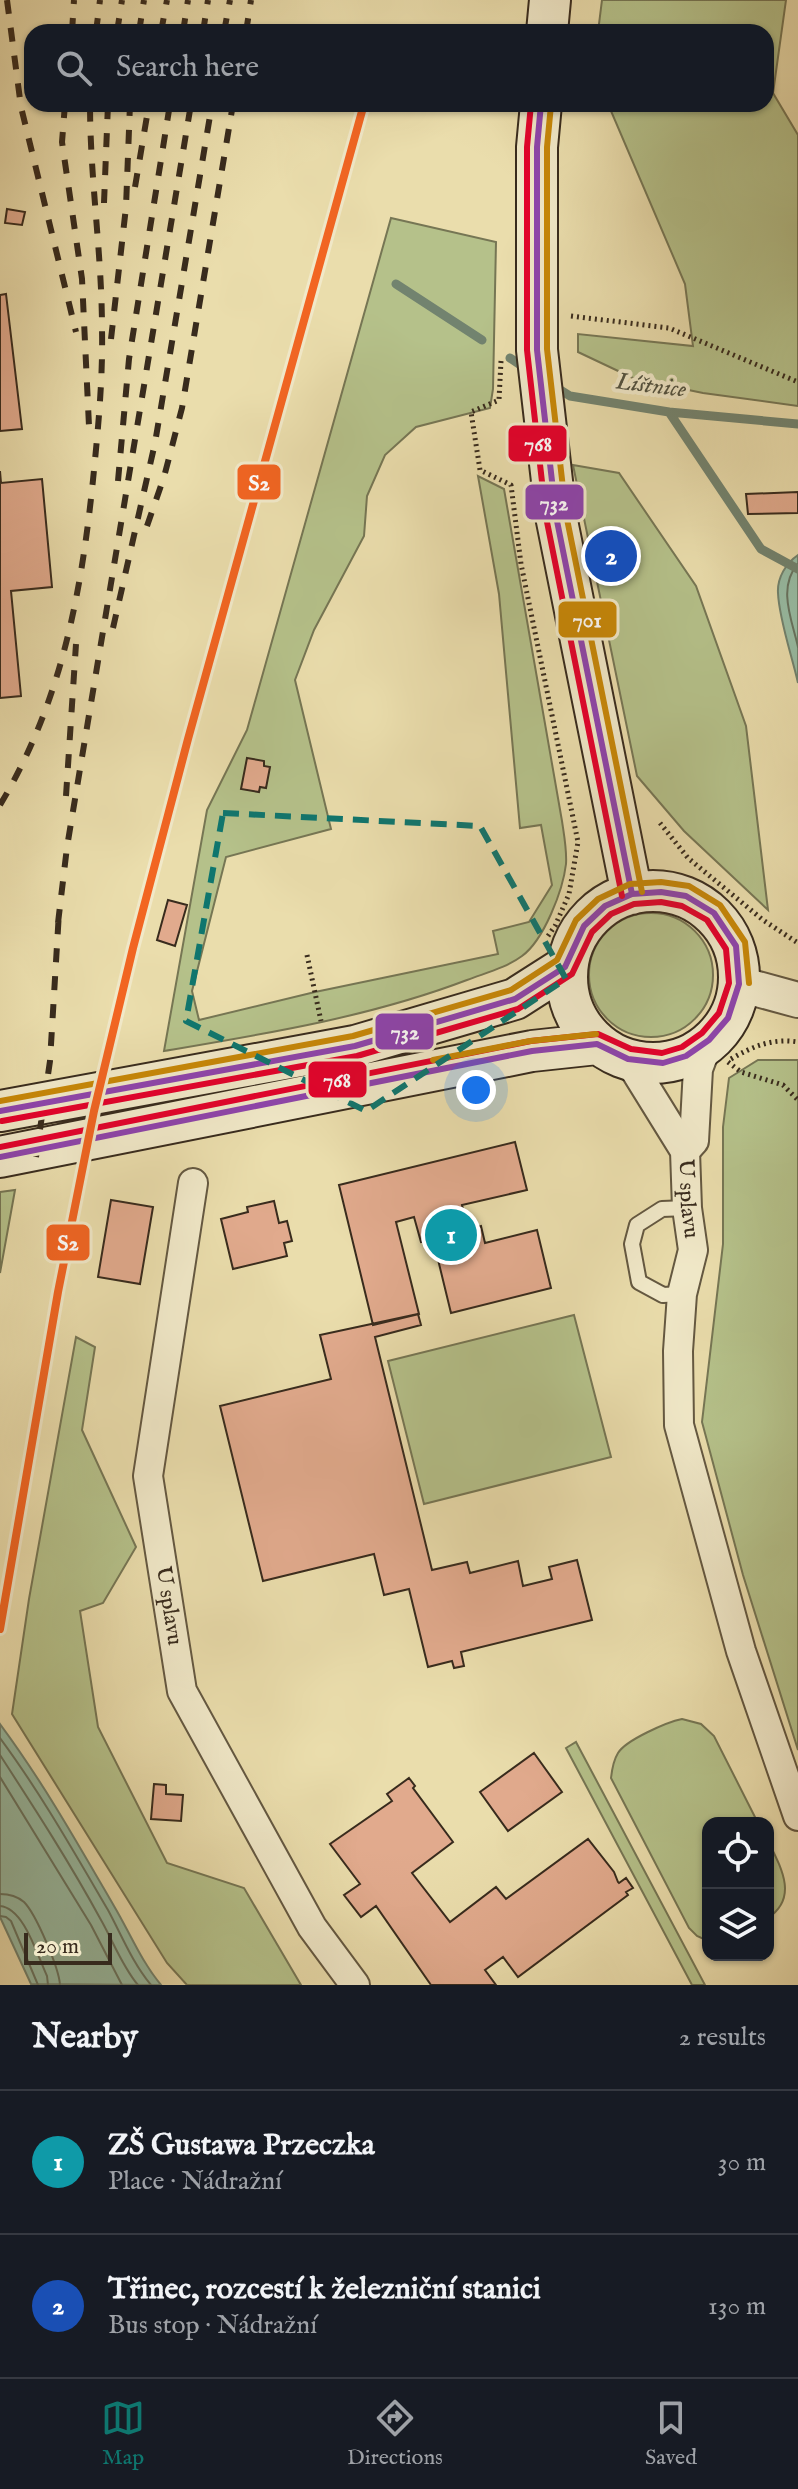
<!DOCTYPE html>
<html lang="en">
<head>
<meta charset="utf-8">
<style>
	body { margin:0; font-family:"IM FELL English",serif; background:#242831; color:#f1f3f6 }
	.controls { position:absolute; right:24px; bottom:24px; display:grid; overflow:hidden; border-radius:16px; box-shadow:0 2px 6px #0004 }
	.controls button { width:72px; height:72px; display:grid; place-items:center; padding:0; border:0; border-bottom:2px solid #363941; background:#171b24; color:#f1f3f6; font:40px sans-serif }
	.scale { position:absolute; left:24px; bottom:20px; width:88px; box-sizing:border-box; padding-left:8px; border:4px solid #382b1d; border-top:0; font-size:22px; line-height:28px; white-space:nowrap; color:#382b1d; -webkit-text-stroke:6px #f1e9c9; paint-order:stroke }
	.you { position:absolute; left:476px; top:1090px; width:28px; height:28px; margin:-20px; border:6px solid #fff; border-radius:50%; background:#1a73e8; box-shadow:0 0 0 12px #1a73e833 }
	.badge { display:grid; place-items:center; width:52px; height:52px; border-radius:50%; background:#0f766e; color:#fff; font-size:26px; font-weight:700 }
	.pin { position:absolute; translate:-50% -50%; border:4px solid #fff; box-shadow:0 2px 8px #0006 }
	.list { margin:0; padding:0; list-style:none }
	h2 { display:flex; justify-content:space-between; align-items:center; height:104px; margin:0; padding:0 32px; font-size:34px }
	h2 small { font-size:26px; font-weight:400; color:#9ea1a6 }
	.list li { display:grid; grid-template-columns:52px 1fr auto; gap:24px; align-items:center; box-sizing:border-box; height:144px; padding:0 32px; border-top:2px solid #363941 }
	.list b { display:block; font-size:30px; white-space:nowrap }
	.list p { margin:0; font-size:26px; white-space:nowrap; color:#9ea1a6 }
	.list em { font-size:26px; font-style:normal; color:#9ea1a6 }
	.icon { flex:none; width:44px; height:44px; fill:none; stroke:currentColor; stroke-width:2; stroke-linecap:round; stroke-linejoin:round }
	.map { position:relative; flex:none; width:798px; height:1985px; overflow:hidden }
	.search { position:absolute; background:#171b24; box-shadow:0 2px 6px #0004; left:24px; right:24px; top:24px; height:88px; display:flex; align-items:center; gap:20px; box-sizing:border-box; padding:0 28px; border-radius:24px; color:#9ea1a6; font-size:30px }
	.sheet { height:392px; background:#171b24 }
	nav { display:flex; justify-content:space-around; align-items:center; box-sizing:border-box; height:112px; border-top:2px solid #363941; background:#171b24; font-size:22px; color:#9ea1a6 }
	nav a { display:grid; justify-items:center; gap:4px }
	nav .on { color:#0f766e }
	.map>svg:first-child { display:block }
</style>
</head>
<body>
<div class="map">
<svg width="798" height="1985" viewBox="0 0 798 1985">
	<rect width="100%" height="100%" fill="#eaddac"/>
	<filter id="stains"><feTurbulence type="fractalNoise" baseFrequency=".0025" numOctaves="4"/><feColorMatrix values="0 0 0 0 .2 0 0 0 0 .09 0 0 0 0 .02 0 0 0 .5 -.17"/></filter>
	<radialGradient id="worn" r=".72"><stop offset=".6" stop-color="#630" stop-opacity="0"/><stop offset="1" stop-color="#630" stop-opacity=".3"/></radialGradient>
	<path fill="#b5c18a" stroke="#767654" stroke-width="2" d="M602,0H786L773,93L798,135V406L703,393L635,379L578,352V334L693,346L685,284L608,104H766V32H598Z
		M391,218L496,242L493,389L490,408L416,427L385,455L367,496L364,536L314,630L295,680L331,829L226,857L192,991L199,1020L315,992L498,954L493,931L529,922L552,885L541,825L520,828L499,594L478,476L504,489L562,821C564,835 567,850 566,864C563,890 544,940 522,956C506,968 485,973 467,980C370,1017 265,1034 164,1051L207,810L247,730Z
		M573,465L619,473L696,586L746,726L768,910L684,831L637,776Z
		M589 975a62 62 0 1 1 124 0a62 62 0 1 1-124 0Z
		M758,1060H798V1750L743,1575L702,1422L723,1244V1127L729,1078Z
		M15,1190L0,1273V1192Z
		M574,1315L611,1457L424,1504L388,1361Z
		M76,1337L95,1347L82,1430L136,1547L103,1603L80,1611L98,1727L167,1863L244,1888L301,1985H187L167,1963L12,1714L29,1599Z
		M682,1719L701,1724L714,1736L758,1823H708V1941L697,1936L689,1928L611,1778C612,1769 613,1761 618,1753C626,1740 667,1722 682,1719Z
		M576,1742L705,1985H692L566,1748Z
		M768,1841C782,1869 798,1898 768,1918Z"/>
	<path fill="#98bda5" stroke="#72836f" stroke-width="2" d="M798,555V683C792,656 779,619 778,593C777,578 786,563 798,555Z
		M0,1724C43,1782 78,1844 114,1906C130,1933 141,1961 161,1985L31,1984L0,1917Z"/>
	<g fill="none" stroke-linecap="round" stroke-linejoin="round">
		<path stroke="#687461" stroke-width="2" d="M798,564C777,587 792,620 798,647
			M0,1738C40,1792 74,1852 108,1910C122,1936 132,1962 151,1985
			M0,1755C35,1809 70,1863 101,1920C113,1941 122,1966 138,1985
			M0,1777L91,1925L122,1985
			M0,1894C9,1894 17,1896 24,1902C36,1914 59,1968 60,1985
			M0,1906C24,1908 37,1955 47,1976L48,1985
			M0,1916L6,1917L11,1921L38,1985"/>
		<path stroke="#72836f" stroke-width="9" d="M396,284L482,340
			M510,358L528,370
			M554,386L570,396L669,412L798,424
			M669,412L761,549L798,569"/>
	</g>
	<path fill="#e1aa8d" stroke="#382b1d" stroke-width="2" d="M7,209L25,212L22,225L5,223Z
		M6,294L22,429L0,431V295Z
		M0,471L1,483L42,479L52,587L11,591L21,696L0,698Z
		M798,492V513L748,514L746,494Z
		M247,758L264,761V766L270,767L266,788L260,787L259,792L241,789Z
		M168,900L187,905L175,946L157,940Z
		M515,1142L527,1190L462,1205L468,1230L481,1226L485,1243L537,1230L551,1288L451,1313L433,1239L421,1242L414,1217L396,1222L419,1314L373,1325L339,1185Z
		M111,1200L153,1207L140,1284L98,1277Z
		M274,1201L279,1223L287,1221L292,1241L284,1243L287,1256L233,1269L221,1219L248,1212L247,1207Z
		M418,1314L421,1325L375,1337L432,1570L467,1562L470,1573L518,1561L523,1586L552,1579L549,1567L577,1560L592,1620L461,1652L464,1666L454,1668L452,1661L428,1667L409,1589L384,1595L374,1554L263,1581L220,1406L331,1379L320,1335Z
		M534,1753L562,1792L508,1831L480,1792Z
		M409,1778L415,1786L413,1788L453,1842L412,1873L450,1922L496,1887L506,1899L588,1839L614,1872L618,1882L619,1883L626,1878L633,1888L626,1892L628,1895L518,1977L503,1957L485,1970L496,1985H431L376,1906L361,1917L344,1895L360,1884L330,1844L392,1801L387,1794Z
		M154,1784L166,1785V1794L183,1795L181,1821L151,1819Z"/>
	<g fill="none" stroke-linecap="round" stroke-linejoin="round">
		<defs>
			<path id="service" d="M682,1294L663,1295L639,1282L632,1244L637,1225L662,1209L687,1208"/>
			<g id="minor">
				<path id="s1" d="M628,1059L685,1151L687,1208L693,1250L682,1294L678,1351L679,1425L741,1651L798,1816"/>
				<path d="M685,1151L694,1141L698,1069L709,1040"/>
				<path id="s2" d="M193,1183L148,1476L182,1691L312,1927L355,1985"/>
			</g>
			<path id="tertiary" d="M739,984L798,1000"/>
			<path id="secondary" d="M547,32L550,0
				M541,104L537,147V350L556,516L632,894
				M567 977a86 86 0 1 1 172 0a86 86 0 1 1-172 0Z
				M0,1111L355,1046L515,999L565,967
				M0,1157L532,1051L597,1044"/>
		</defs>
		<use href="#service" stroke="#645841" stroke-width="18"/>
		<use href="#minor" stroke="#645841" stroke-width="32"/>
		<use href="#tertiary" stroke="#645841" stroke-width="38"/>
		<use href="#secondary" stroke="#382b1d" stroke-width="44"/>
		<path stroke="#382b1d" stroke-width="5" stroke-dasharray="2 4" stroke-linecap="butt" d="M571,316L669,328L798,382
			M501,361L499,400L471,412L480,470L511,485L521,564L578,842L569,894L555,926L548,936
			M660,823L688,858L763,920L798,943
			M307,955L321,1021
			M731,1059C753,1046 773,1038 798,1042
			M728,1062L741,1072L783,1085L798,1100"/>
		<use href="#service" stroke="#f1e9c9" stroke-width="14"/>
		<use href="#minor" stroke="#f1e9c9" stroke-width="28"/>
		<use href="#tertiary" stroke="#f1e9c9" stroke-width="34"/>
		<use href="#secondary" stroke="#f1e9c9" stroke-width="40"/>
		<path stroke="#382b1d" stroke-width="6" stroke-dasharray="14 14" stroke-linecap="butt" d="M7,0L21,107L76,332
			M72,32L74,0
			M96,32L100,0
			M117,32L122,0
			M139,32L144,0
			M161,32L167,0
			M183,32L188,0
			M203,32L208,0
			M224,32L230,0
			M246,32L251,0
			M65,104L62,142L82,279L89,426
			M135,187L149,104
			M104,203L108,104
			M111,339L126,207L130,104
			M118,481L129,359L170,104
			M147,526L164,477L182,408L233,104
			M113,628L155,443L212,104
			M66,796L76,644
			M0,805C61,703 81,596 93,480C98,430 103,379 102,329C102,254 90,179 90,104
			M58,923L67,847L191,104
			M36,1157L50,1061L59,912"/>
		<defs>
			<path id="bus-1" d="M541,104L537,147V350L556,516L632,894
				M0,1111L355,1046L515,999L565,967L584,926L605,906L632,894L661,892L686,896L714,913L736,946L739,984L728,1018L709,1040L686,1056L663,1063L628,1059L597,1044L532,1051L0,1157"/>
			<path id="bus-2" d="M531,104L527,147V350L546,517L622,896
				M0,1147L531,1041L598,1034L631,1049L662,1053L682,1047L702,1033L719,1013L729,983L726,949L707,920L682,906L661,902L634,904L611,914L592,932L572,974L518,1009L357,1056L2,1121"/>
			<path id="bus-3" d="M551,105L547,147V349L566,514L642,892
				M433,1060L530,1041L596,1034
				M0,1101L353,1036L511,990L557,960L576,920L598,899L630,884L661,882L689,886L720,905L745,942L749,983"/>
		</defs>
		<use href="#bus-1" stroke="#f1e9c9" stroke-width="12"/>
		<use href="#bus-2" stroke="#f1e9c9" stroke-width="12"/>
		<use href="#bus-3" stroke="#f1e9c9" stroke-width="12"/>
		<use href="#bus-1" stroke="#8e44ad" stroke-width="6"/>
		<use href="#bus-2" stroke="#e4002b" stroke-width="6"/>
		<use href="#bus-3" stroke="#c78707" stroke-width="6"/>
		<defs>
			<path id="rail-1" d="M0,1629L58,1292L94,1111L133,948L188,739L364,104"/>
		</defs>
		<use href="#rail-1" stroke="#f1e9c9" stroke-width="14"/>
		<use href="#rail-1" stroke="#f26522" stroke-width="8"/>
	</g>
	<path fill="none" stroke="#0f766e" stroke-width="6" stroke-dasharray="16 10" stroke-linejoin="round" d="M223,813L480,826L566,979L366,1111L186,1021Z"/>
	<g text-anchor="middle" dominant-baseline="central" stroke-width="8" stroke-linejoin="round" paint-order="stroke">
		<g font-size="22" fill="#382b1d" stroke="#f1e9c9">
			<text stroke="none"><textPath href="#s1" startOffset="156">U splavu</textPath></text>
			<text stroke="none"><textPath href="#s2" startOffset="428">U splavu</textPath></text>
		</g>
		<g font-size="24" font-style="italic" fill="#50503f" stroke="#f1e9c9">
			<text transform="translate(651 386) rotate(7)">Líštnice</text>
		</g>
	</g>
	<g stroke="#f1e9c9" stroke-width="3">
		<rect x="507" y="424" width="61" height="39" rx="8" fill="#e4002b"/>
		<rect x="236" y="463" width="46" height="38" rx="8" fill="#f26522"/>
		<rect x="524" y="483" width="61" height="38" rx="8" fill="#8e44ad"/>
		<rect x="557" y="600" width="61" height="39" rx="8" fill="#c78707"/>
		<rect x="374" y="1012" width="61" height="39" rx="8" fill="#8e44ad"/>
		<rect x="307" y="1060" width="61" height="39" rx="8" fill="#e4002b"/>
		<rect x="45" y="1223" width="46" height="39" rx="8" fill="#f26522"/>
	</g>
	<g font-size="22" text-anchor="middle" font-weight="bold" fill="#fff">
		<text x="538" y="451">768</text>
		<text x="259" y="490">S2</text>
		<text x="554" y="510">732</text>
		<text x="587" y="627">701</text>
		<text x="405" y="1039">732</text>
		<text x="337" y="1087">768</text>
		<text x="68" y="1250">S2</text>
	</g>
	<rect width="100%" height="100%" filter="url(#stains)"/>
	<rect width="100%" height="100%" fill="url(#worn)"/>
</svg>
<div class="controls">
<button><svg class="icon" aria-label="locate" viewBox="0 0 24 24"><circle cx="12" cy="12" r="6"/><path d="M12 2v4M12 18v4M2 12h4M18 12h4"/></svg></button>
<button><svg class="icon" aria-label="layers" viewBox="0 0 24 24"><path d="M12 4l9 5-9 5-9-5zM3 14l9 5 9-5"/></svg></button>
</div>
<div class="scale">20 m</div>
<div class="you"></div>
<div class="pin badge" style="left:451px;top:1235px;background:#0f9aa8">1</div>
<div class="pin badge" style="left:611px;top:556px;background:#1a4fb4">2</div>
<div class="search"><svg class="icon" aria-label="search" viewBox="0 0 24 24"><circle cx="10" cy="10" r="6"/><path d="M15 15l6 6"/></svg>Search here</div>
</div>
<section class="sheet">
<h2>Nearby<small>2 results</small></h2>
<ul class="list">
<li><span class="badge" style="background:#0f9aa8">1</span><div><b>ZŠ Gustawa Przeczka</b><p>Place · Nádražní</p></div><em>30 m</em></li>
<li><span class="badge" style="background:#1a4fb4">2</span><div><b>Třinec, rozcestí k železniční stanici</b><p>Bus stop · Nádražní</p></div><em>130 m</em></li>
</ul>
</section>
<nav>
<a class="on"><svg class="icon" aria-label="map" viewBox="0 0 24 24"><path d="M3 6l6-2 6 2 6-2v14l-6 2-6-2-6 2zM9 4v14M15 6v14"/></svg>Map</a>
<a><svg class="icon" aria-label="directions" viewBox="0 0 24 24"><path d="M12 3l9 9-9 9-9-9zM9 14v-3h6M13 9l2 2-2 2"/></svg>Directions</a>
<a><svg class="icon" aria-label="saved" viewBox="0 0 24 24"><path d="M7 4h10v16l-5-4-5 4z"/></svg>Saved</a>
</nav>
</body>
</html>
